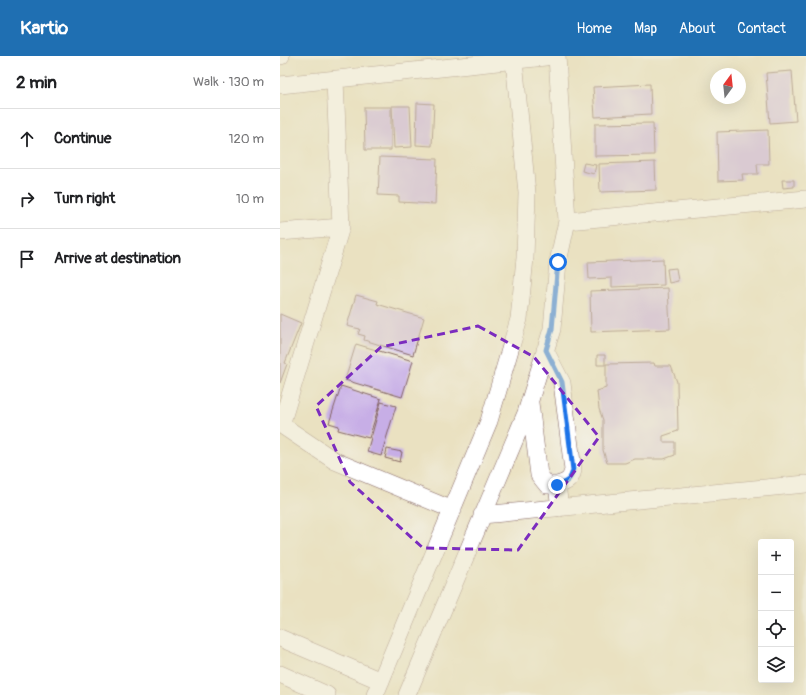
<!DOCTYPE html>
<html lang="en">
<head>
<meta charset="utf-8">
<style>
	body { margin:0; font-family:Pangolin,sans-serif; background:#f2f2f2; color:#202124 }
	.controls { position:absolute; right:12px; bottom:12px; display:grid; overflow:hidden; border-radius:4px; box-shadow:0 4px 16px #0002 }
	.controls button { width:36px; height:36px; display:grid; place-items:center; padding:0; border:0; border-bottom:1px solid #e0e0e0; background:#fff; color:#202124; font:20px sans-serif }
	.compass { position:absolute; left:430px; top:12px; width:36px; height:36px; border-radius:50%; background:#fff; box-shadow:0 4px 16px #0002; rotate:15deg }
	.stop { position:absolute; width:12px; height:12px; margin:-9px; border:3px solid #1a73e8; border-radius:50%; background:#fff }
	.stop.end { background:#1a73e8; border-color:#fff; box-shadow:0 1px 4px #0008 }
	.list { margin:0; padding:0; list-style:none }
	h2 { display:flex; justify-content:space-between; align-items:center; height:52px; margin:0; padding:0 16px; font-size:17px }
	h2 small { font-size:13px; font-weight:400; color:#757577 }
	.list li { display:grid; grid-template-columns:26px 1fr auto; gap:12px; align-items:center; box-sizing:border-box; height:60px; padding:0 16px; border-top:1px solid #e0e0e0 }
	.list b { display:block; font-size:15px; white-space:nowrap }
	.list em { font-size:13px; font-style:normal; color:#757577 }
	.icon { flex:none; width:22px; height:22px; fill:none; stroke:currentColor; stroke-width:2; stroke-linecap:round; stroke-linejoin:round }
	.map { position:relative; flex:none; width:526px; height:639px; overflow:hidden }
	header { display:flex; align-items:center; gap:24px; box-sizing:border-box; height:56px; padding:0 20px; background:#1f6fb2; color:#fff }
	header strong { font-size:19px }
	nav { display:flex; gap:22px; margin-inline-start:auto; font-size:14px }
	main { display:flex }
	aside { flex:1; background:#fff }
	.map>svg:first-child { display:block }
</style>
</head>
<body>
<header>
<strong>Kartio</strong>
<nav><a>Home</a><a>Map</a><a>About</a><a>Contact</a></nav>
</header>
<main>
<aside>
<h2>2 min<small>Walk · 130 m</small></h2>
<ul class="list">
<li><svg class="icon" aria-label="ahead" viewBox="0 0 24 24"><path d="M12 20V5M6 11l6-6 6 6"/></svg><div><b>Continue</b></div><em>120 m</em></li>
<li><svg class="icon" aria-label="right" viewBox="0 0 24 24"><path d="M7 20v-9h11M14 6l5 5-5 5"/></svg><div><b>Turn right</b></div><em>10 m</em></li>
<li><svg class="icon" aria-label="arrive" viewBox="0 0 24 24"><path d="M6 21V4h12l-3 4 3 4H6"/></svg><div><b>Arrive at destination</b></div></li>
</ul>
</aside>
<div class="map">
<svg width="526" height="639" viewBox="0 0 526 639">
	<rect width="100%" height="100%" fill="#f6f6f2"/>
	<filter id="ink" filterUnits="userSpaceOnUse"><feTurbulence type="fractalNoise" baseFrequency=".025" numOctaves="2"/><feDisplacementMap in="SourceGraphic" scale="8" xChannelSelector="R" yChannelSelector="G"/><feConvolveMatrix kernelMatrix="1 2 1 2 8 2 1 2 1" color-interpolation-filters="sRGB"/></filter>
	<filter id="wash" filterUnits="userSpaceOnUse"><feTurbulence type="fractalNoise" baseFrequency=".012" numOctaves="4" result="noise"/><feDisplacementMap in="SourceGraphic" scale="16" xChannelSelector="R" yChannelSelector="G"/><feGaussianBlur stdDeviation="0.9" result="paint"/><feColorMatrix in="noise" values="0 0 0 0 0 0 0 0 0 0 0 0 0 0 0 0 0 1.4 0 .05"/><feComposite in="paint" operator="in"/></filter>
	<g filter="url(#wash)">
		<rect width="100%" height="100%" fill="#eae1c1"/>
		<g id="blocks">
			<path fill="#c7aee6" d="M512,15L516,65L490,67L486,17Z
				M370,28L371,58L315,61L313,31Z
				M137,47L154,48L152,90L136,89Z
				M112,50H130L132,91L114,92Z
				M84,51H111V94H85Z
				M373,67L374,99L315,100V68Z
				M488,74L489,108H477L478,118H462L463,124L438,125L437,76Z
				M100,101L157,103L155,148L119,146V140L98,139Z
				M375,106L376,134L320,136L319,108Z
				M304,107L316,109L314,118L302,115Z
				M502,124H514V131L503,132Z
				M383,203L384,229L332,231V222L309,223L308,206Z
				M396,212L398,225L389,227L387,213Z
				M388,232L390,273L311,276L310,235Z
				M76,239L98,245L97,248L144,262L133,299L84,284L85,280L78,278L80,273L67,270Z
				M0,258L21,267L5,307L7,308L0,327Z
				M76,288L133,305L122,341L65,324Z
				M317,299H325V309H317Z
				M374,307L375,310H391L397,326L398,375L383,380V386H395V399L384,403H355L345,407H327L323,394V364L319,353L317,335L326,332V308Z
				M61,330L101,343L89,382L58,374L59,370L49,367Z
				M101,346L116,350L101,400L87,396Z
				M107,393L122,396L120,406L105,402Z"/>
		</g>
	</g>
	<g filter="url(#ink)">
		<use href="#blocks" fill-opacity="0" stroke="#826360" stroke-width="1"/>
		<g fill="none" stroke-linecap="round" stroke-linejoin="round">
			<defs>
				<path id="minor" d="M0,0H1
					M0,29L275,0
					M287,165L526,143
					M0,176L61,171
					M265,294L282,327L293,414C291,424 287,426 277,429L280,452
					M250,347L259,419L267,429H277
					M0,368L55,405L173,454
					M1,369L61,171L55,24
					M202,459L526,428
					M0,582L101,625
					M0,618L47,639
					M95,639L209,365L239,263L245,202L247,137L234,4
					M127,639L246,357L272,273L278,206L287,165L277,0"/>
			</defs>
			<use href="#minor" stroke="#826360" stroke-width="18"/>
			<use href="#minor" stroke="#fff" stroke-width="17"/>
		</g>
	</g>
	<g fill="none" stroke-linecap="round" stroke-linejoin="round" filter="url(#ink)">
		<path stroke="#1a73e8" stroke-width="5" d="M277,429C287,426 291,424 293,414L282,326L266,294L272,273L278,206"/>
	</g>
	<path d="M0 0H526V639H0ZM198,270L254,301L319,381L238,494L143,492L70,426L36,350L101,291Z" fill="#eae1c1" fill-opacity=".55" fill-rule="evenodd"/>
	<path fill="none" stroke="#7b2cbf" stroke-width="3" stroke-dasharray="8 5" stroke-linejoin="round" d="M198,270L254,301L319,381L238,494L143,492L70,426L36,350L101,291Z"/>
</svg>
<div class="controls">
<button>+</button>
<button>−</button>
<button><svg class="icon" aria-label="locate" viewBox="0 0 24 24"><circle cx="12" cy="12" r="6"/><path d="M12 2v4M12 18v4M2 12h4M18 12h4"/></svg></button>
<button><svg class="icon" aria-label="layers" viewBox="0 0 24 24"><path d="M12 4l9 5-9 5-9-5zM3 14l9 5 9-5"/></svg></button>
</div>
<svg class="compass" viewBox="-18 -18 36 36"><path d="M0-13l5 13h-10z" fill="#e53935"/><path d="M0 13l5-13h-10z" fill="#757577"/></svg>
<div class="stop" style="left:278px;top:206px"></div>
<div class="stop end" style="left:277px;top:429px"></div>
</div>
</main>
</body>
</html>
